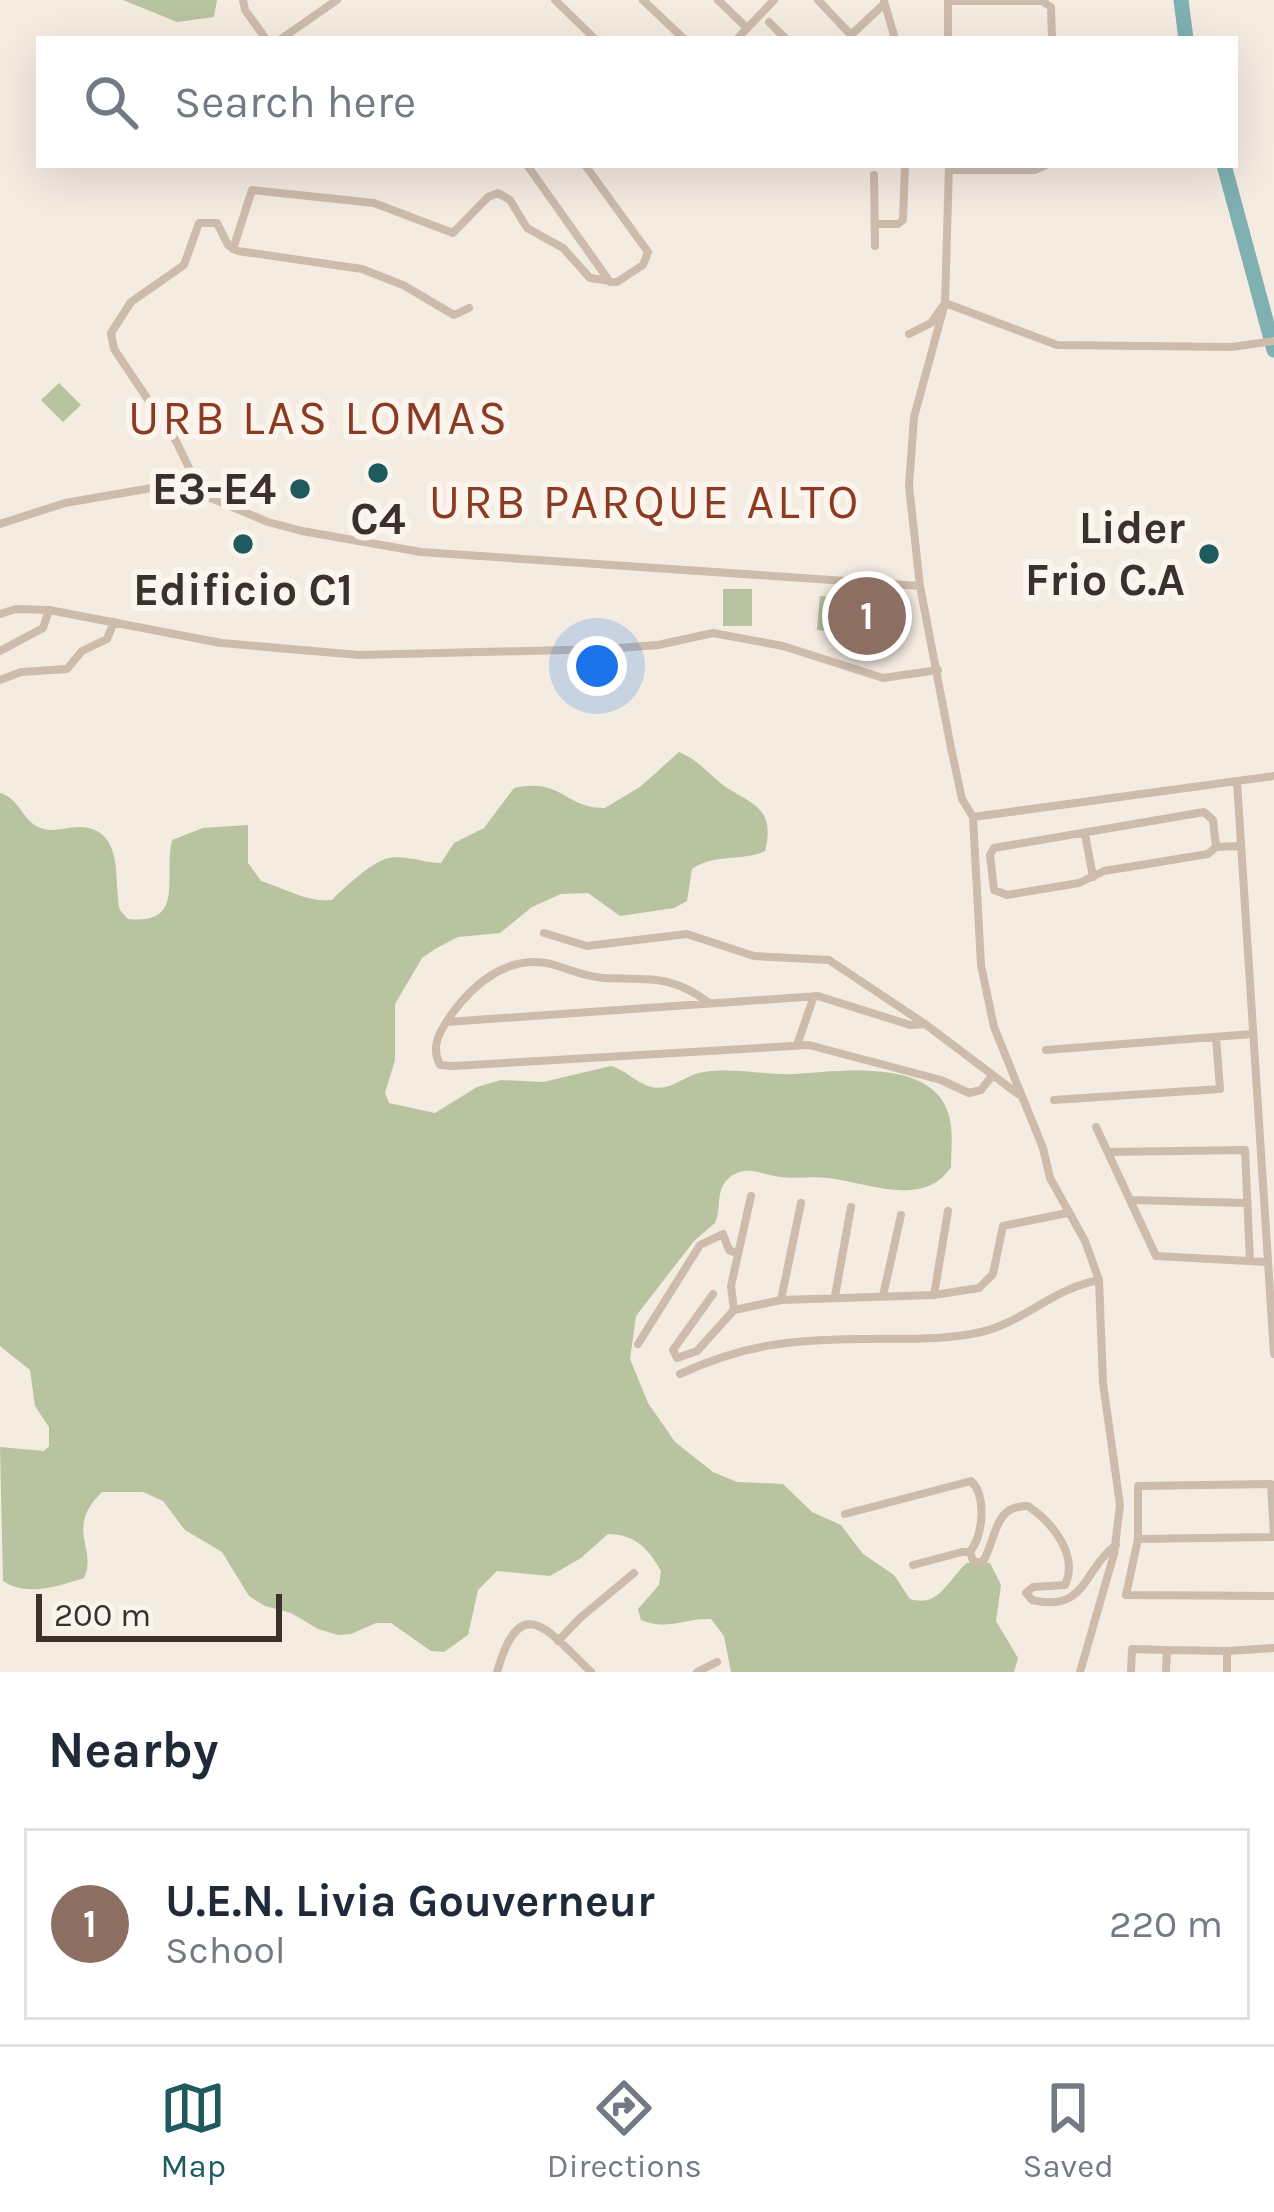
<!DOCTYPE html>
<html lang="en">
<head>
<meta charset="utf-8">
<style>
	body { margin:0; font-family:Karla,sans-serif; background:#f2f2f3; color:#1f2937 }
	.scale { position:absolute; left:36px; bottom:30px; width:246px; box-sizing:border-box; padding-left:12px; border:6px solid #3b302b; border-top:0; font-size:33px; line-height:42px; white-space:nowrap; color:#3b302b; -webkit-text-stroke:9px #fbf5ee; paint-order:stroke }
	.you { position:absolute; left:597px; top:666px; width:42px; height:42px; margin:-30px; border:9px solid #fff; border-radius:50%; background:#1a73e8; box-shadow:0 0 0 18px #1a73e833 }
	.badge { display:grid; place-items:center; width:78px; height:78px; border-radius:50%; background:#1f5a5e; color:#fff; font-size:39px; font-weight:700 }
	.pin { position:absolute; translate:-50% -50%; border:6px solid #fff; box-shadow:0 3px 12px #0006 }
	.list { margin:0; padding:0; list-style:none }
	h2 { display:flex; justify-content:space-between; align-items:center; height:156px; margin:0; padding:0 48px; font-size:51px }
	h2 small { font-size:39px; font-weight:400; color:#747a83 }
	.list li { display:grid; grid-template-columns:78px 1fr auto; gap:36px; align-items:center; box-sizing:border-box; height:192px; margin:0 24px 24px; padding:0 24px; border:3px solid #e0e1e3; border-radius:0px }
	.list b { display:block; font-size:45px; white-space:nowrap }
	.list p { margin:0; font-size:39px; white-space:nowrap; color:#747a83 }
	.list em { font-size:39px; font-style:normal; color:#747a83 }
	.icon { flex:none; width:66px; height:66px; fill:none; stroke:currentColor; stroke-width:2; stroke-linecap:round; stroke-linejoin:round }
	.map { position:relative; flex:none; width:1274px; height:1672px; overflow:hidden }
	.search { position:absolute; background:#fff; box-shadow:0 12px 48px #0002; left:36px; right:36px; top:36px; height:132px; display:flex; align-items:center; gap:30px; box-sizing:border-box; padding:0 42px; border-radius:0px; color:#747a83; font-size:45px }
	.sheet { height:372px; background:#fff }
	nav { display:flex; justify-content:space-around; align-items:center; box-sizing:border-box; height:168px; border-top:3px solid #e0e1e3; background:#fff; font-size:33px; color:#747a83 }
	nav a { display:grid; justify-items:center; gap:6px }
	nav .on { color:#1f5a5e }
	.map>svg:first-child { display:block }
</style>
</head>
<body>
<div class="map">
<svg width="1274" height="1672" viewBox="0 0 1274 1672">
	<rect width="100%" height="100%" fill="#f4ebe1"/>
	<path fill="#b8c4a0" d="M123,0H217L214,17L177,22Z
		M59,383L81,405L63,422L41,400Z
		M723,589H752V626H723Z
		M820,596L841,598L837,632L817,630Z
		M679,752C696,759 704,769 717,780C742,803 778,801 765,851C741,862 714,853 692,869L687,901L674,908L620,916L588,893L561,894L532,907L500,933L458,937L435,949L422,958L395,1004V1060L385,1093L389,1103L435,1113L477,1087L501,1080L543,1082L611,1066C626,1070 637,1084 652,1087C670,1092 686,1074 704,1072C738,1067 766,1076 796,1074C842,1071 938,1057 950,1120C953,1135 951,1152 951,1167C924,1209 867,1182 828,1178C813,1176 797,1179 781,1177C761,1175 745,1163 728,1179C715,1191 722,1208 715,1223L694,1241L636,1316L630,1359L648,1403L675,1442L713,1472L737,1482L783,1484L812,1512L841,1525L863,1554L894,1575L910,1599C940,1608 948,1579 967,1563H990L1001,1585L996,1621L1018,1658L1014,1672H731L724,1636L711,1619C685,1618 667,1631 641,1620L638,1609L659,1585L661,1571C649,1549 635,1534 608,1534L581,1558L550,1576L497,1571L478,1590L468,1635L444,1652L431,1651L391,1623H376L351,1634L338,1635L318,1629L291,1613L265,1606L249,1596L222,1552L185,1530L163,1501L143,1492H102C64,1529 98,1548 84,1578C59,1586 26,1597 3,1581L0,1447L44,1451L49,1446V1427L35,1406L30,1370L0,1346V793C21,799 22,822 41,828C54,833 66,827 79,827C126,828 113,882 120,910L128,919C186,925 163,878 172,840L203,828L248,825V863L261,881C285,888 307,903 332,900C344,888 372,861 389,858C406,855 424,863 441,863L454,843L484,828L514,788C562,777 564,808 605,808L640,787Z"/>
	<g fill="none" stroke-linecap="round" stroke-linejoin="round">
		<path stroke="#7fb0b2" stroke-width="15" d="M1181,0L1186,39
			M1224,165L1274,350"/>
		<path stroke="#cdbbac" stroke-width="8" d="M243,0L245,10L266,39
			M555,0L595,39
			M643,0L684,39
			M718,0L747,28
			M818,0L851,35L884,4
			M948,0V39
			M884,1L895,39
			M948,1H1042L1051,7L1052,39
			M769,22L786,39
			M281,39L337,0
			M737,39L774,0
			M527,165L610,282
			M949,165L945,303L914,417L909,486L920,586L951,748L962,799L973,817L981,965L994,1027L1043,1148L1050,1178L1085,1241L1099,1280L1103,1383L1120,1505L1114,1554L1080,1672
			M949,170H1035L1046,165
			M874,175L875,246
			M875,224H898L903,220L905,165
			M233,249L252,190L374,203L453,233L488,197L498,193L510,200L527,228L563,248L590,278L617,282L643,265L648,252L585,165
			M909,334L931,323L945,303L1057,345L1232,347L1274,341
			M194,492L193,476L176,441L114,349L111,333L131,302L184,265L199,223H217L228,245L238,251L362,269L403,285L454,315L469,308
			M0,524L65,503L163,486L201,494L268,522L302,531L421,552L920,586
			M0,614L16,609L49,610L221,643L359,655L606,649L658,645L713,633L783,646L883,678L938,670
			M0,651L43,628L49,610
			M0,680L21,672L67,669L82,651L107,639L114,622
			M1237,782L1274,1354
			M1204,812L1213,820L1216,847L1208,854L1104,871L1079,883L1007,895L994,890L990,855L994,848Z
			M973,817L1274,776
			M1085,834L1093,877
			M1216,847L1241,846
			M544,933L587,946L687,934L754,956L829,960L925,1024L1018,1094
			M709,1003C672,974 648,980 604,978C585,977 569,969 551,964C509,954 474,983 451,1015C440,1031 430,1046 440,1065L453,1066L809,1045L941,1080L969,1093L981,1090L992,1076
			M447,1022L818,996L910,1025L925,1024
			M797,1045L814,996
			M1046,1050L1252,1034
			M1054,1100L1220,1089L1216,1037
			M1096,1127L1156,1256L1267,1262
			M1108,1152L1245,1150L1250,1261
			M1130,1200L1247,1203
			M713,1294L673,1350L677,1358L697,1351L734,1310L781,1300L934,1295L979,1288L993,1274L1003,1226L1067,1213
			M934,1295L948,1211
			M835,1296L851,1207
			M883,1296L901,1215
			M781,1300L801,1203
			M734,1310L731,1286L751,1196
			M638,1344L700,1245L723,1234L729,1250L738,1254
			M680,1374C745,1344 790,1340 861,1339C901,1338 942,1341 981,1332C1024,1322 1052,1289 1099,1280
			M845,1514L971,1481C987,1496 983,1535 970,1552
			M1274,1536L1271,1484L1138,1486V1539L1126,1595L1274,1596
			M1138,1539L1274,1537
			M913,1565L962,1552H970L973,1561L982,1563C997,1541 992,1505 1028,1506C1052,1522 1079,1555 1065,1585L1033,1587L1026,1593L1032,1600C1087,1613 1083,1569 1116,1545
			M558,1641L580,1618L634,1573
			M1167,1650L1227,1651
			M497,1672C521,1588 549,1632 591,1672
			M697,1672L717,1662
			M1131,1672L1132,1649L1167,1650L1166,1672
			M1227,1672V1651L1274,1648"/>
	</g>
	<g fill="#1f5a5e" stroke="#fbf5ee" stroke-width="4.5">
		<circle cx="378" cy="473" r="12"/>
		<circle cx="300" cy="489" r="12"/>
		<circle cx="243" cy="544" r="12"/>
		<circle cx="1209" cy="554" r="12"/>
	</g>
	<g text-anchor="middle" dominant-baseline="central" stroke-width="12" stroke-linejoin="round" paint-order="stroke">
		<g font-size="45" font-weight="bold" fill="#3b302b" stroke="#fbf5ee" text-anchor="end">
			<text x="276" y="489">E3-E4</text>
			<text x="378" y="519" text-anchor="middle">C4</text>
			<text x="1185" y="528">Lider<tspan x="1185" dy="52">Frio C.A</tspan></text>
			<text x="243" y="590" text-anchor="middle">Edificio C1</text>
		</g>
		<g font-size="48" letter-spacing="3" fill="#8c3b22" stroke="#fbf5ee">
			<text x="319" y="418">URB LAS LOMAS</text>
			<text x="645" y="502">URB PARQUE ALTO</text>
		</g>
	</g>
</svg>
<div class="scale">200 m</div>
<div class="you"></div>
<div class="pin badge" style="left:867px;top:616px;background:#8d6e63">1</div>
<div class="search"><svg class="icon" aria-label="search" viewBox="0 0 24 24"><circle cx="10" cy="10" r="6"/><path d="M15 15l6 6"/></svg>Search here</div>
</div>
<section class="sheet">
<h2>Nearby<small></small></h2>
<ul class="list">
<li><span class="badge" style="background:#8d6e63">1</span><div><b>U.E.N. Livia Gouverneur</b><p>School</p></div><em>220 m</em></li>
</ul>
</section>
<nav>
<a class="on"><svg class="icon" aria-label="map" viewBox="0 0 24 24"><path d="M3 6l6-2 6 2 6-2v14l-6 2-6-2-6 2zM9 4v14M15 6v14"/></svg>Map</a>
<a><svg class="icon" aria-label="directions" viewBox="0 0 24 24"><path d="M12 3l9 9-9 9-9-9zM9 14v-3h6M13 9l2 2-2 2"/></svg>Directions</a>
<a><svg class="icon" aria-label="saved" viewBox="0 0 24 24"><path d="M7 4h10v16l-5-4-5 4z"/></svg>Saved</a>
</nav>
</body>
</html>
